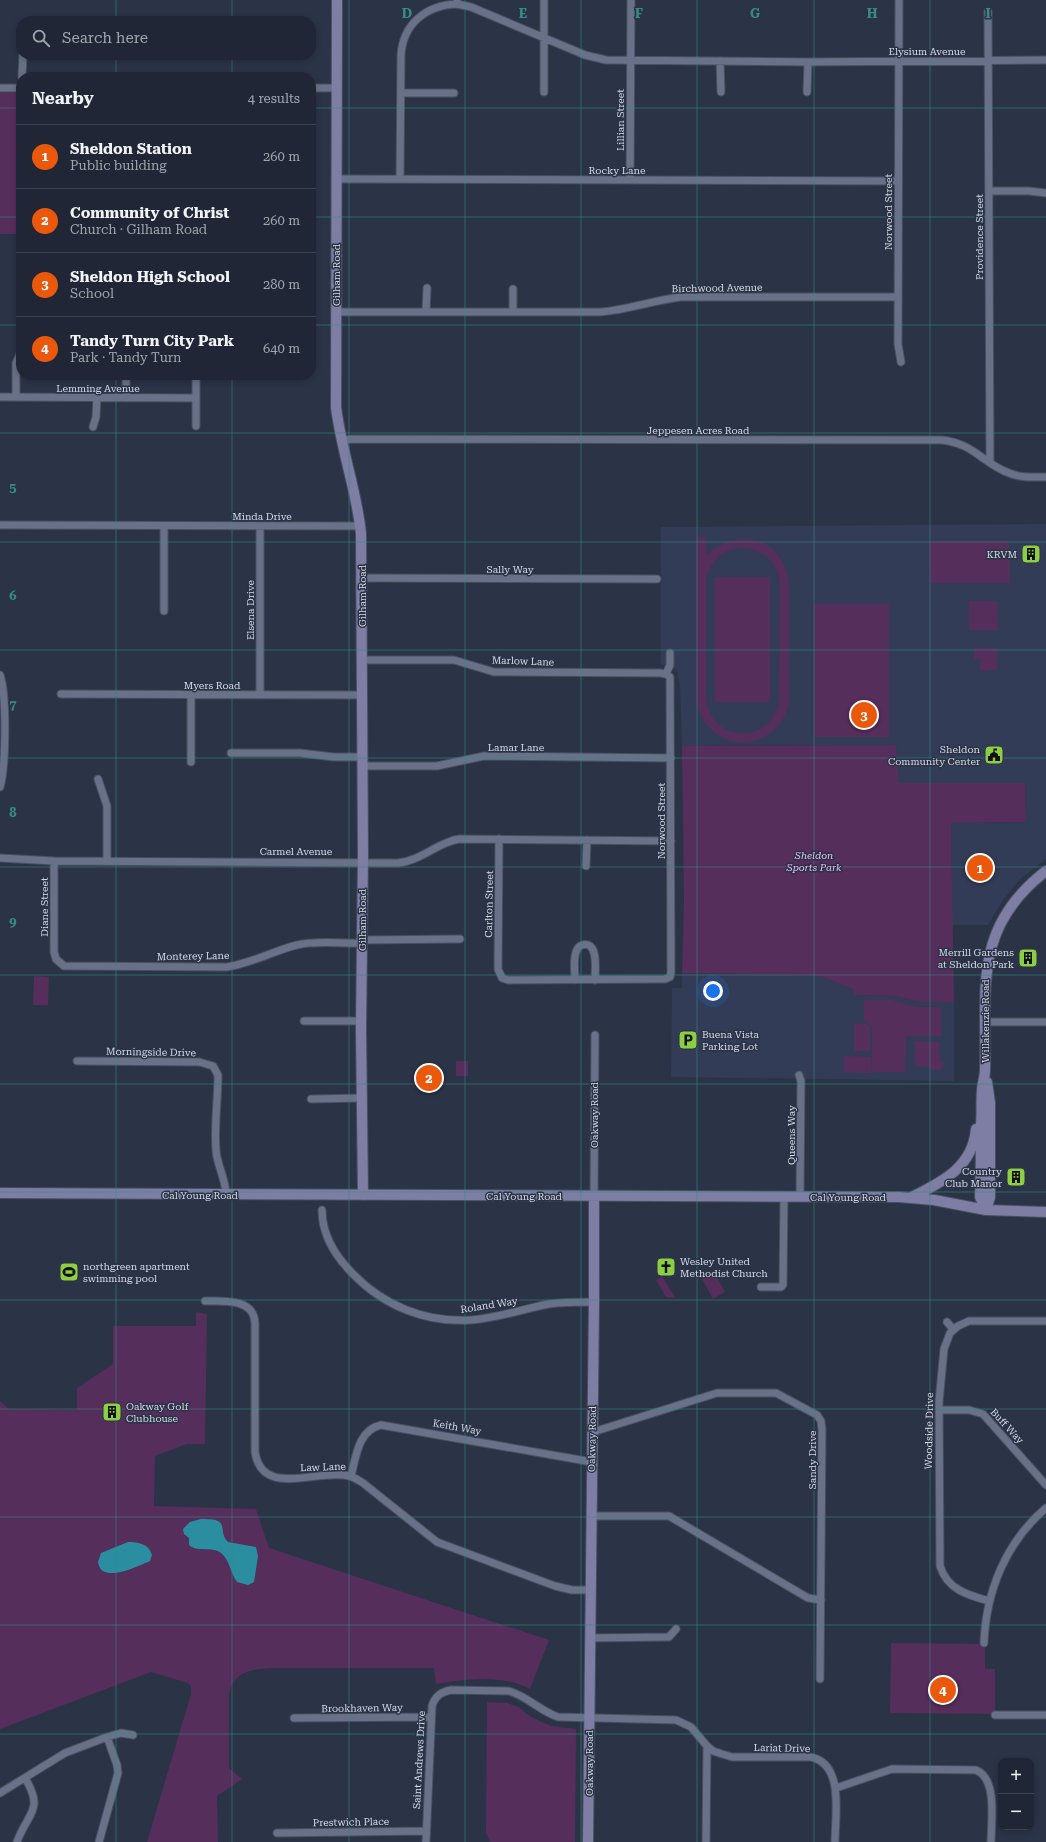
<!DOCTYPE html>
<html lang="en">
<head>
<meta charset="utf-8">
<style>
	body { margin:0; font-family:"Roboto Serif",serif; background:#2d3241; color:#f1f3f6 }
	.controls { position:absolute; right:12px; bottom:12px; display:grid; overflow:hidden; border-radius:8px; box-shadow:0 2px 6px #0003 }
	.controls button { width:36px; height:36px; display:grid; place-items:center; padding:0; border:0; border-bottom:1px solid #3d4350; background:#202635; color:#f1f3f6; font:20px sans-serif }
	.you { position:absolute; left:713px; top:991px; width:14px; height:14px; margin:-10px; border:3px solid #fff; border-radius:50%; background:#1a73e8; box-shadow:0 0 0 6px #1a73e833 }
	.badge { display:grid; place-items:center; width:26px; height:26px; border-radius:50%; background:#ea580c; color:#fff; font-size:13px; font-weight:700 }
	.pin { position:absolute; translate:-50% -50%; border:2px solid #fff; box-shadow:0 1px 4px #0006 }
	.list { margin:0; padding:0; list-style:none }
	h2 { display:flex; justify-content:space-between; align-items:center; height:52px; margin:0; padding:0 16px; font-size:17px }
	h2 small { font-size:13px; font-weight:400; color:#a2a5ad }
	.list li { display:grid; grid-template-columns:26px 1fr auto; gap:12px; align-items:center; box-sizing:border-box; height:64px; padding:0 16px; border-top:1px solid #3d4350 }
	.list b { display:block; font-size:15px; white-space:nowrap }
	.list p { margin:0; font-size:13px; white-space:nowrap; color:#a2a5ad }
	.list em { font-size:13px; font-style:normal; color:#a2a5ad }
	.icon { flex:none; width:22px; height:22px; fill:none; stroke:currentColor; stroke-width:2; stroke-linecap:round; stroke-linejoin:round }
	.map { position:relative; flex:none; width:1046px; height:1842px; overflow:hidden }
	.search { position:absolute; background:#202635; box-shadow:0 2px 6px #0003; left:16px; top:16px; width:300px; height:44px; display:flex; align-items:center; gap:10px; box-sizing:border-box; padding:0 14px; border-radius:16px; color:#a2a5ad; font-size:15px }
	.panel { position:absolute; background:#202635; box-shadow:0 2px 6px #0003; left:16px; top:72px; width:300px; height:308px; border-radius:16px }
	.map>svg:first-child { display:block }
</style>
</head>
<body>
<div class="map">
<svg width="1046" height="1842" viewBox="0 0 1046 1842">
	<rect width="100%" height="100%" fill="#2b3347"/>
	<path fill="#333c56" d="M1046,524V859L1019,880L1003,900L988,925H952L951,823L1026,822L1025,783H898L896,745L682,746L680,684L676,669L661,664V527Z
		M682,973L813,975L823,977L854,990L855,995L895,996L919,1002H954V1081L671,1077L672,988H682Z"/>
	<path fill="#562e5b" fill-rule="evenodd" d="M0,93H21V234H0Z
		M696,537H706V556C737,524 785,538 789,584V704C774,759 702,753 696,697ZM736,548C760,546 778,561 780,584L779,703C767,747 710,742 706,697V578C711,562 720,552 736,548Z
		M1009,541L1010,583H930L929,541Z
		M715,577H770V702H715Z
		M969,601H997L998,630H969Z
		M814,604H889V737H814Z
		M974,648H997V670L980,671V659H974Z
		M896,745L899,783H1025L1026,822L951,823L954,1002H919L895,996L854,995V990L823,977L813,975L682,973L684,901L682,746Z
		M34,976L49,977L48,1005H33Z
		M864,1000H892L917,1007H941V1036H906L905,1072H872V1027L864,1020Z
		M854,1023L867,1024L870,1026V1051H854Z
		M915,1041L939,1042L940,1062H943V1067L940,1070H931V1067L915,1066Z
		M844,1056L871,1057V1073L844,1072Z
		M456,1061H468V1076H456Z
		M714,1271L725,1292L713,1299L701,1277Z
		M662,1276L675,1298L666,1297L656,1280Z
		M196,1312L207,1314L205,1444H187L155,1456L154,1506L256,1509L269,1548L549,1640L530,1689C501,1674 466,1679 436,1684L434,1668H272C252,1669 235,1671 229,1693V1768L242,1779L217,1796L218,1842H147L191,1694V1686L188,1683L151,1672L0,1729V1401L9,1409L77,1410V1388L113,1364V1326H196Z
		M891,1643L985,1644V1669H995V1714L890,1713Z
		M487,1702L507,1703L518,1707L531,1717L551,1726L576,1729L575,1842H490L486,1833Z"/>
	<path fill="#2b8da0" d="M63,1265H67L73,1269V1276L67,1277L66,1274L62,1270Z
		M201,1519C233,1518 216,1530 228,1542L256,1547L258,1556L254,1582L248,1585L237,1582C231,1574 230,1563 224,1556C215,1544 199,1554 189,1545V1538L184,1534L183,1529L190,1522Z
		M128,1542C139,1542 149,1544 152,1555L150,1561C138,1566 101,1585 98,1562L101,1553Z"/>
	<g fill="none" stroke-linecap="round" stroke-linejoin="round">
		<defs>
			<path id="street" d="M544,0V92
				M899,0L898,344L901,362
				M457,4L471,7L585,55L606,60L808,62L1046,60
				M988,11L990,462
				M720,61L721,92
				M22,77L23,55
				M0,88H21
				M311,88H337
				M807,92L808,62
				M401,93H454
				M336,179L898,181
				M400,179L401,55C403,24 426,5 457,4V0
				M630,180L631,0
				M989,191H1029L1046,193
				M513,289V312
				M336,312H600C628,310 654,300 681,297H898
				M426,312L427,288
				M196,375V426
				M0,397L196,398
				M16,397V363L21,352
				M126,398V375
				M93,427L96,417L97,398
				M341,440L353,439L942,440C975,444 982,463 1009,473C1021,478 1033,477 1046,477
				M0,525L361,526
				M164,526V611
				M362,578L657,579
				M362,660H454L494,672L660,673L666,674L670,677L671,972L670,977L665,979L508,980L502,978L498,969L499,839
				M666,674L670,665V653
				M0,675C7,696 6,765 0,787
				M61,694L362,695
				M191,695V762
				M260,695V526
				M231,753H300L334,757H362
				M362,766H437L484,756L671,758
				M98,779L107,806V861
				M0,858L54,861L398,863C421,861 438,842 459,839L671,841
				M54,861V952L56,959L64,966L227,967C252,963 273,951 297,945C318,940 340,944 361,943
				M586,866L587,840
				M361,940L460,939
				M575,980C575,972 573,960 576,952C577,949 579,946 582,945C599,940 595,971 595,980
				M304,1021H361
				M985,1022H1046
				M77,1061L199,1062L213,1066L218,1075C218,1100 214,1125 216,1150C217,1166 226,1179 226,1195
				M799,1075L801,1081L800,1196
				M311,1099L363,1098
				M594,1196L595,1035
				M322,1210C322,1236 336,1257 353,1274C384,1306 426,1323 471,1320C497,1318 523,1309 549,1304C564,1302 579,1302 594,1302
				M761,1287H781L783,1285L784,1196
				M205,1301C223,1301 254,1298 255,1323V1452C262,1499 319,1468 349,1476C354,1477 358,1480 363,1483L437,1542L555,1586L572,1590H590
				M947,1322L953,1329
				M939,1410H969L983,1414L1046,1485
				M593,1432L717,1393H776L817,1415L821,1421L822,1430L820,1679
				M351,1476C356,1457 358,1430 381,1425L592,1462
				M591,1516H669L808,1598L821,1600
				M989,1601C967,1595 947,1589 940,1566L939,1402L944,1349L950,1333L958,1326L969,1321H1046
				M590,1638L669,1637L676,1629
				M984,1643C986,1591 1006,1542 1046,1508
				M995,1715H1046
				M294,1718L431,1717
				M107,1737L121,1733L133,1735
				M836,1788L892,1769L976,1770C998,1779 991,1822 991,1842
				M0,1793L65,1753L107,1737L117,1765L118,1773L99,1842
				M277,1833L426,1831
				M17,1842C27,1813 45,1811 25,1778
				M426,1842L432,1706C435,1696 441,1692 451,1690L509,1691C527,1696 540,1711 558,1717L676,1720L691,1727L707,1746L713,1751L722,1754L732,1757H810C845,1763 835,1816 835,1842
				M706,1842L707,1746"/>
			<path id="secondary" d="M337,0L336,407C341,450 357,491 361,534L363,854L361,1030L363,1195
				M0,1193L899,1197L934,1200L986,1210L1046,1212
				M912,1197C942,1182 973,1167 976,1129
				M986,1210L980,1197C981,1172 981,1148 981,1124C982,1113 981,1101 982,1091C982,1084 985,1077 985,1070C987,988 972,928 1046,871
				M986,1210L990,1197V1103L987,1082
				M588,1842L594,1302V1196"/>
		</defs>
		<use href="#street" stroke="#4a5061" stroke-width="9"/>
		<use href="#secondary" stroke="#4a5061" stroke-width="12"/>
		<use href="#street" stroke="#687188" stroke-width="7"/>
		<use href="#secondary" stroke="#7e7ea5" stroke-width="10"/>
	</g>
	<path fill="none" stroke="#378a86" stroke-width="1" stroke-opacity="0.55" d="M116,0V21M232,0V21M349,0V1842M465,0V1842M581,0V1842M697,0V1842M814,0V1842M930,0V1842M116,55V77M232,55V77M0,108H21M311,108H1046M0,217H21M311,217H1046M0,325H21M311,325H1046M116,375V1842M232,375V1842M0,433H1046M0,542H1046M0,650H1046M0,758H1046M0,867H1046M0,975H1046M0,1084H1046M0,1192H1046M0,1300H1046M0,1409H1046M0,1517H1046M0,1625H1046M0,1734H1046"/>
	<defs>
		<symbol id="building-square" viewBox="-11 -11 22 22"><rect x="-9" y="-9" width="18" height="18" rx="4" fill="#8ece43" stroke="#2b3347"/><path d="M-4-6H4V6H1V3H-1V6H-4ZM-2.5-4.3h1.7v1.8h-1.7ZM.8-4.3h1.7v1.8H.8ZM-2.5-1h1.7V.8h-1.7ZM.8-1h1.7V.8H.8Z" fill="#111"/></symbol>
		<symbol id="civic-square" viewBox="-11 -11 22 22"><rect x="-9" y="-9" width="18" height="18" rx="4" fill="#8ece43" stroke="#2b3347"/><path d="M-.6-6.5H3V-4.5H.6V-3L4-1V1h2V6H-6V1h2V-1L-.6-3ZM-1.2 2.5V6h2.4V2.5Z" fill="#111"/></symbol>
		<symbol id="parking-square" viewBox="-11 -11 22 22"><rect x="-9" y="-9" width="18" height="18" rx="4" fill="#8ece43" stroke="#2b3347"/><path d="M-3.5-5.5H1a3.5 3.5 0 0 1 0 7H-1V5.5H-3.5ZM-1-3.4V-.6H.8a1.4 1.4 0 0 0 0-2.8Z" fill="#111"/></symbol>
		<symbol id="church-square" viewBox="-11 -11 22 22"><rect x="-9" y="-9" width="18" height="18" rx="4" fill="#8ece43" stroke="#2b3347"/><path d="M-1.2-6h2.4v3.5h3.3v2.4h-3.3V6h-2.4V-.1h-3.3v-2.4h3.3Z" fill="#111"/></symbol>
		<symbol id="stadium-square" viewBox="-11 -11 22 22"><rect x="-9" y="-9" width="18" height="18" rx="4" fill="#8ece43" stroke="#2b3347"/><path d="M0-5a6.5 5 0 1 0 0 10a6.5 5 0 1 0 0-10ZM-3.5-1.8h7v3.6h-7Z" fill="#111"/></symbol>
	</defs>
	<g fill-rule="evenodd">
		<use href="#building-square" x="1020" y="543" width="22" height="22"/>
		<use href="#civic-square" x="983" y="744" width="22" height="22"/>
		<use href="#building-square" x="1017" y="947" width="22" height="22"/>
		<use href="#parking-square" x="677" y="1029" width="22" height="22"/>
		<use href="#building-square" x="1005" y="1166" width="22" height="22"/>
		<use href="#church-square" x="655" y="1256" width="22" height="22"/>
		<use href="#stadium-square" x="58" y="1261" width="22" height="22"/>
		<use href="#building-square" x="101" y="1401" width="22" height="22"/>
	</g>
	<g text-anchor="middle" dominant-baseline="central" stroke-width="3" stroke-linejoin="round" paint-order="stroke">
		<g font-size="10" fill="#d5dae7" stroke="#2b3347">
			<text x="927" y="51">Elysium Avenue</text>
			<text transform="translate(620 120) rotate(-90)">Lillian Street</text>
			<text x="617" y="170">Rocky Lane</text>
			<text transform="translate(888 212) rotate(-90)">Norwood Street</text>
			<text transform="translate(979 237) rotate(-90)">Providence Street</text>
			<text transform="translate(336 275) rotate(-90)">Gilham Road</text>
			<text transform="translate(717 288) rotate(-1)">Birchwood Avenue</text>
			<text x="98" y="388">Lemming Avenue</text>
			<text x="698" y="430">Jeppesen Acres Road</text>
			<text x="262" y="516">Minda Drive</text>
			<text x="510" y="569">Sally Way</text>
			<text transform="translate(362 596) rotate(-90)">Gilham Road</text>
			<text transform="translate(250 610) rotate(-90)">Elsena Drive</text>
			<text transform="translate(523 661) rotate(2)">Marlow Lane</text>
			<text x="212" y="685">Myers Road</text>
			<text x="516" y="747">Lamar Lane</text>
			<text transform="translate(661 821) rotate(-90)">Norwood Street</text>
			<text x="296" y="851">Carmel Avenue</text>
			<text transform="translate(489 904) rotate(-89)">Carlton Street</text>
			<text transform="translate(44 907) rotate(-90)">Diane Street</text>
			<text transform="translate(362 920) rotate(-90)">Gilham Road</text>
			<text transform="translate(193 956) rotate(-1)">Monterey Lane</text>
			<text transform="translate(985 1021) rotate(-90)">Willakenzie Road</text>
			<text transform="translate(151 1052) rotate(1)">Morningside Drive</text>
			<text transform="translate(594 1115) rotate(-90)">Oakway Road</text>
			<text transform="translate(791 1135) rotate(-90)">Queens Way</text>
			<text x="200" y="1195">Cal Young Road</text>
			<text x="524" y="1196">Cal Young Road</text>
			<text x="848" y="1197">Cal Young Road</text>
			<text transform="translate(489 1305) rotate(-9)">Roland Way</text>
			<text transform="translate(1007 1426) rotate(47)">Buff Way</text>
			<text transform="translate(457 1427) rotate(10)">Keith Way</text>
			<text transform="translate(929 1431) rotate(-89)">Woodside Drive</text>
			<text transform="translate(592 1439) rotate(-89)">Oakway Road</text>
			<text transform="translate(812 1460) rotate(-90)">Sandy Drive</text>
			<text transform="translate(323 1467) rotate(-2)">Law Lane</text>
			<text transform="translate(362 1708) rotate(-1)">Brookhaven Way</text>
			<text transform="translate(782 1748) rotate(1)">Lariat Drive</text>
			<text transform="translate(419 1760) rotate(-87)">Saint Andrews Drive</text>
			<text transform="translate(589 1763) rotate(-90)">Oakway Road</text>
			<text transform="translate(351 1822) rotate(-1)">Prestwich Place</text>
		</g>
		<g font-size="10" fill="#d5dae7" stroke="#2b3347" text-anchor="end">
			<text x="1017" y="554">KRVM</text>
			<text x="980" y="749">Sheldon<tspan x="980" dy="12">Community Center</tspan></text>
			<text x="1014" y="952">Merrill Gardens<tspan x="1014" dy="12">at Sheldon Park</tspan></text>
			<text x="702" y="1034" text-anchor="start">Buena Vista<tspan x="702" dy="12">Parking Lot</tspan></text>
			<text x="1002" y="1171">Country<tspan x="1002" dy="12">Club Manor</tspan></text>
			<text x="680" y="1261" text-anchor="start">Wesley United<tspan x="680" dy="12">Methodist Church</tspan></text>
			<text x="83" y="1266" text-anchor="start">northgreen apartment<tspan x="83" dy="12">swimming pool</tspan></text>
			<text x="126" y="1406" text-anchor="start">Oakway Golf<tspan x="126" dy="12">Clubhouse</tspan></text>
		</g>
		<g font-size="10" font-style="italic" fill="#f1bdf7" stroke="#2b3347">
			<text x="814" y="855">Sheldon<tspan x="814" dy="12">Sports Park</tspan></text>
		</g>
	</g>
	<g font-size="13" text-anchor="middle" font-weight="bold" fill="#378a86" stroke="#2b3347" stroke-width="3" stroke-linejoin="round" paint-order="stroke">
		<text x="407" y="18">D</text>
		<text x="523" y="18">E</text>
		<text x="639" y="18">F</text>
		<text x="755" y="18">G</text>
		<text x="872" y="18">H</text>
		<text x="988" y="18">I</text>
		<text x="13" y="492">5</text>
		<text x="13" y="600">6</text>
		<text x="13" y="709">7</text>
		<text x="13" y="817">8</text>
		<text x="13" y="926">9</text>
	</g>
</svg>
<div class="controls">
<button>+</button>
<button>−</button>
</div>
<div class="you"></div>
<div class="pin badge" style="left:980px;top:868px">1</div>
<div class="pin badge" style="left:429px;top:1078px">2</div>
<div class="pin badge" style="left:864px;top:715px">3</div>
<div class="pin badge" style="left:943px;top:1690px">4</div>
<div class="search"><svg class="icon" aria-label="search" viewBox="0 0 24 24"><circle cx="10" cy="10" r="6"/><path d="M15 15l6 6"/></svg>Search here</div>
<section class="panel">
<h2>Nearby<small>4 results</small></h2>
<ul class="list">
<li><span class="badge">1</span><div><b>Sheldon Station</b><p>Public building</p></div><em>260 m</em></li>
<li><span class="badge">2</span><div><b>Community of Christ</b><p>Church · Gilham Road</p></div><em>260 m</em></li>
<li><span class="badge">3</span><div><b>Sheldon High School</b><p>School</p></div><em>280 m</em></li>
<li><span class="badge">4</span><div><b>Tandy Turn City Park</b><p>Park · Tandy Turn</p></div><em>640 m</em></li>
</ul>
</section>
</div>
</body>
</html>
